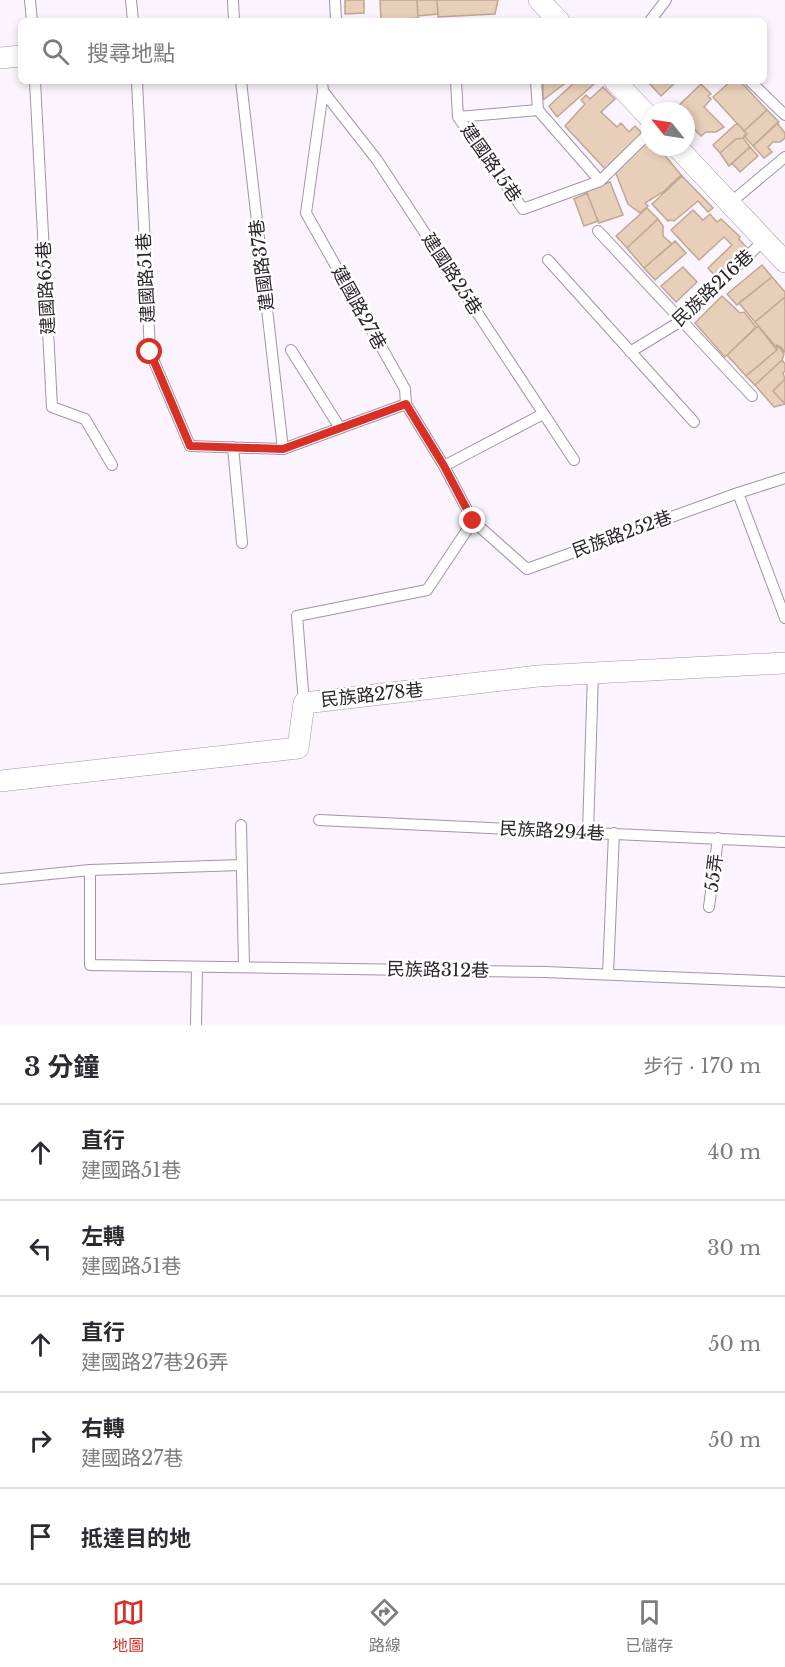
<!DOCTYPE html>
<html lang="zh-TW">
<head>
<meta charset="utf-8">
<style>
	body { margin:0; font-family:"Libre Baskerville","Noto Sans TC",serif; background:#f2f2f3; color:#2b2b33 }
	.compass { position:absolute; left:641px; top:102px; width:54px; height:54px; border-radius:50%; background:#fff; box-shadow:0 3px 9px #0003; rotate:300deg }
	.stop { position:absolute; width:18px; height:18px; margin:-14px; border:4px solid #d93025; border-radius:50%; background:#fff }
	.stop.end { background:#d93025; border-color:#fff; box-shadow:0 2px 6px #0008 }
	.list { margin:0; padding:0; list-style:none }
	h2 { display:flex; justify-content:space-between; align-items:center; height:78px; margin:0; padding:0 24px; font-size:26px }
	h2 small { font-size:20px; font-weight:400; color:#7c7c81 }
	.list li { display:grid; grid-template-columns:39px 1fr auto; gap:18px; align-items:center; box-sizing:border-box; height:96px; padding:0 24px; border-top:2px solid #e1e1e2 }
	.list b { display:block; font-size:22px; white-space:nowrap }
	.list p { margin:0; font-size:20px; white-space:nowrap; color:#7c7c81 }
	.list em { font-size:20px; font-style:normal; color:#7c7c81 }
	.icon { flex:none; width:33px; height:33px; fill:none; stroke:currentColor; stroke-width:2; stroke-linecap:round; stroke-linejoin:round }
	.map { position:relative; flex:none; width:785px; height:1025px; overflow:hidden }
	.search { position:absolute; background:#fff; box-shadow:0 3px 9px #0003; left:18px; right:18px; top:18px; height:66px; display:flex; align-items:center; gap:15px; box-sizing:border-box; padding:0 21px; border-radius:9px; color:#7c7c81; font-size:22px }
	.sheet { height:558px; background:#fff }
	nav { display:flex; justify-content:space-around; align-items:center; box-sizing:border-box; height:84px; border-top:2px solid #e1e1e2; background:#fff; font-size:16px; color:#7c7c81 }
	nav a { display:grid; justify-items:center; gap:3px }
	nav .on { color:#d93025 }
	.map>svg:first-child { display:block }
</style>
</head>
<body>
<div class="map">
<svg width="785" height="1025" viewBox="0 0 785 1025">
	<rect width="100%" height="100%" fill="#fbf3fd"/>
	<path fill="#e8cfb9" stroke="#bfa791" stroke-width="1.5" d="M345,0H364V13L345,14Z
		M380,0H417L418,18L381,21Z
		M417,0H437L438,14L418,16Z
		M437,0H498L495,14L438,17Z
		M543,81H568L543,100Z
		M576,81H592L594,84L557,117L549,106Z
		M647,81H677L661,96Z
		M731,81H740L767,110L744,131L713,97Z
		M701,84L711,94L708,96L711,99L704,107L724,127L716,132H706L701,136L693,128L687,133L686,131V111L674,110Z
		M603,87L615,99L601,112L617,127L621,123L629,132L635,126L644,135L607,171L565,126L585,104L581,100L586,95L590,99Z
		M767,110L779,122L753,146L744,136L747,134L744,131Z
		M737,123L747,134L743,138L736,139L720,153L713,145Z
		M777,123L785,133V138L780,142H773L768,147L772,152L764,158L753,146Z
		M650,137V147H658L681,175L663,192L645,203L648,206L640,213L628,204L615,171Z
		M743,138L750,147L729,166L720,153L736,139Z
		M750,147L758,156L740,172L732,163Z
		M682,176L713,208L708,212L698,201L674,221L670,220L668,221L652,204Z
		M610,182L623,215L599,223L586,191Z
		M587,193L598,221L584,226L574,199Z
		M647,208L658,219L627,248L616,236Z
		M693,210L703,220L710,214L717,222L721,219L740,237L739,239L747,248L717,278L708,268L732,245L724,237L699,260L671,230Z
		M658,219L663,226V236L672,244L644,268L627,248Z
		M675,241L686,253L655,280L644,268Z
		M762,265L772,277L737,305L727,294Z
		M683,267L697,282L676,302L661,286Z
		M772,277L785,292V297L755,322L739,303Z
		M722,296L740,313L744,312L756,327L725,357L695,323Z
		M785,297V352H784L782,348L777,345L776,347L755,322Z
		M758,326L777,350L746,376L727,355Z
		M776,347L780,348L784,354L782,360L755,385L746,376L777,350Z
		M782,360L785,364V371L783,373L785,379L773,391L785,404L774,407L755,385Z
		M785,379V404L773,391Z"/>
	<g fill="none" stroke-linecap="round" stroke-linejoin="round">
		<defs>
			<path id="lane" d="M30,0L32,21
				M131,0L133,21
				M233,0L234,21
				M335,0L336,21
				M650,21L666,0
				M35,81L52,407L85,419L112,465
				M137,81L150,352L190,446L283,449L406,404
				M241,81L283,449
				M322,81L323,91L306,213L405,389L406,404L444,466L473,521L527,569L738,493L785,478
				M456,81L458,117L523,209L600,181L650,132
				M536,81L538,110
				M750,81L785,115
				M323,91L377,160L574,460
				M458,117L538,110L600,181
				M730,203L785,157
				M598,231L752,396
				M548,260L694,422
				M291,350L340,428
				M630,352L681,321L764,240
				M233,447L242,543
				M444,466L543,414
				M738,493L785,618
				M304,703L297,616L427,590L473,521
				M319,820L785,842
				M241,825L244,967
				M588,832L593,673
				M90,870V965L545,972L785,982
				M0,879L90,870L241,865
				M709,907L718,838
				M608,974L614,833
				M196,1025L197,967"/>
			<path id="street" d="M539,0L559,21
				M0,58L21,56
				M615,81L650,118
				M677,147L785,262
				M0,781L298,748L304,703L538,676L785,663"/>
		</defs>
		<use href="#lane" stroke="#a692aa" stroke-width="12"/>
		<use href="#street" stroke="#a692aa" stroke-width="22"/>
		<use href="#lane" stroke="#fff" stroke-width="10"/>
		<use href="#street" stroke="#fff" stroke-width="21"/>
	</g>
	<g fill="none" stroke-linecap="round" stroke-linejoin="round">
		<path stroke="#d93025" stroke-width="8" d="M150,352L190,446L283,449L406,404L444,466L473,521"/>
	</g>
	<g text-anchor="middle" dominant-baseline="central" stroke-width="5" stroke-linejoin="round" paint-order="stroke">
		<g font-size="18" fill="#2b242d" stroke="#fff">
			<text transform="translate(491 163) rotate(55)">建國路15巷</text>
			<text transform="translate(262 265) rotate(-97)">建國路37巷</text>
			<text transform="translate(452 274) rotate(57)">建國路25巷</text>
			<text transform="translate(146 278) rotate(-93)">建國路51巷</text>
			<text transform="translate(46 288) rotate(-93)">建國路65巷</text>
			<text transform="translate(713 288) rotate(-43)">民族路216巷</text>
			<text transform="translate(359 308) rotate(61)">建國路27巷</text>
			<text transform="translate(622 534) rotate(-20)">民族路252巷</text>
			<text transform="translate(372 695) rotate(-6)">民族路278巷</text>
			<text transform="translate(552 831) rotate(3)">民族路294巷</text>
			<text transform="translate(714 873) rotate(-83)">55弄</text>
			<text transform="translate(438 970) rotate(1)">民族路312巷</text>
		</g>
	</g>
</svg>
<svg class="compass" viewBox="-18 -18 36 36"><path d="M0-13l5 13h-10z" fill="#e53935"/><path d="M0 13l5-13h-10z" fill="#7c7c81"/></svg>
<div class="stop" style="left:150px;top:352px"></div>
<div class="stop end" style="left:473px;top:521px"></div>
<div class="search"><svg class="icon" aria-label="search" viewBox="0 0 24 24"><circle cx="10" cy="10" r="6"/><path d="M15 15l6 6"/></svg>搜尋地點</div>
</div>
<section class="sheet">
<h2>3 分鐘<small>步行 · 170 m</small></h2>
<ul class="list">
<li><svg class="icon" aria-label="ahead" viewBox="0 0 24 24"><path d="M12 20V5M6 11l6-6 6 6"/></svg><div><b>直行</b><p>建國路51巷</p></div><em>40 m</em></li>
<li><svg class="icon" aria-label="left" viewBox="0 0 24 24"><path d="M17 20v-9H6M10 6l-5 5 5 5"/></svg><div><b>左轉</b><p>建國路51巷</p></div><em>30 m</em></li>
<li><svg class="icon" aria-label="ahead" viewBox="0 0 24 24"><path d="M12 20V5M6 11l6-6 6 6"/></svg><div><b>直行</b><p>建國路27巷26弄</p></div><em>50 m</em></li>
<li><svg class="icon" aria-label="right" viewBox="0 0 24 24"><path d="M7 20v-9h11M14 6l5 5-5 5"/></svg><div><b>右轉</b><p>建國路27巷</p></div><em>50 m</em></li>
<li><svg class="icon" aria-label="arrive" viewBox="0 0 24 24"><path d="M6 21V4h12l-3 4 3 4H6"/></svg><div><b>抵達目的地</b></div></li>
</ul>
</section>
<nav>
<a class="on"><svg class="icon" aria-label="map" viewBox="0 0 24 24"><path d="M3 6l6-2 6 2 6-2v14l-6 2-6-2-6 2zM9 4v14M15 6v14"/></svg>地圖</a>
<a><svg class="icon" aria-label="directions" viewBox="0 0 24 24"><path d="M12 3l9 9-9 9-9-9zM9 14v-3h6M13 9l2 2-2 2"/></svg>路線</a>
<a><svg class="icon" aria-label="saved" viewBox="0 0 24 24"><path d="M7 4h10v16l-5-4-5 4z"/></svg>已儲存</a>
</nav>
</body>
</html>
